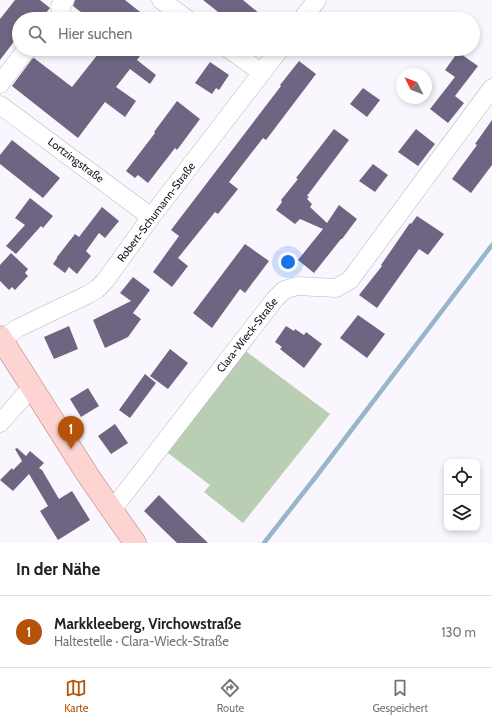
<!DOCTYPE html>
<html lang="de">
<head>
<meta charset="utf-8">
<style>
	body { margin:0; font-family:Cabin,sans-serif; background:#f6f6f6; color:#202124 }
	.controls { position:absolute; right:12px; bottom:12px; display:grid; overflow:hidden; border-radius:8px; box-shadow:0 2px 6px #0003 }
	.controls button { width:36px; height:36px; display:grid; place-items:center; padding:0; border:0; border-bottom:1px solid #e0e0e0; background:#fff; color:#202124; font:20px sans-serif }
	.compass { position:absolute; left:396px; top:68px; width:36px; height:36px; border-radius:50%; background:#fff; box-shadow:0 2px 6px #0003; rotate:313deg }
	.you { position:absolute; left:288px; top:262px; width:14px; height:14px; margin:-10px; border:3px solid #fff; border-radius:50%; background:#1a73e8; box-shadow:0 0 0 6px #1a73e833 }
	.badge { display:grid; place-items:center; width:26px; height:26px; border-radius:50%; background:#b45309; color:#fff; font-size:13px; font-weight:700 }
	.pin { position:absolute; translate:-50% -33px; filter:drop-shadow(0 1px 2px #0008) }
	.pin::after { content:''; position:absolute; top:21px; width:14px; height:12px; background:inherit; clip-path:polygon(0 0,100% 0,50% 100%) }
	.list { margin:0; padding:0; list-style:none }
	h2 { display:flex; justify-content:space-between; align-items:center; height:52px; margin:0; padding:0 16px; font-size:17px }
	h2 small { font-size:13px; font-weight:400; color:#757577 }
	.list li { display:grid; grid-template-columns:26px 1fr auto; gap:12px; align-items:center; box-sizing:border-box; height:72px; padding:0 16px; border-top:1px solid #e0e0e0 }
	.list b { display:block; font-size:15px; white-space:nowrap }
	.list p { margin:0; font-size:13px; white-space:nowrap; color:#757577 }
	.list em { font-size:13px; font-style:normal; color:#757577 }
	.icon { flex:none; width:22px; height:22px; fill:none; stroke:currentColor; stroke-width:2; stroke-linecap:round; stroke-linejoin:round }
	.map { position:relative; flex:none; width:492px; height:543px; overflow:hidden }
	.search { position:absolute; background:#fff; box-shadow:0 2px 6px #0003; left:12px; right:12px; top:12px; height:44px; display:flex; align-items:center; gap:10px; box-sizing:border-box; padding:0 14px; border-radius:22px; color:#757577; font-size:15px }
	.sheet { height:124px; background:#fff }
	nav { display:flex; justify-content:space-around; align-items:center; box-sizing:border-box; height:56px; border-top:1px solid #e0e0e0; background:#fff; font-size:11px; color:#757577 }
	nav a { display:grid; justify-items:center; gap:2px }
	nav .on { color:#b45309 }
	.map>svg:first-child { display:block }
</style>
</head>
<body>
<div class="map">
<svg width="492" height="543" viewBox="0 0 492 543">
	<rect width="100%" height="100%" fill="#f9f7fd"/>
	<path fill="#baceb3" d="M239,346L330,414L243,523L204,492L210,485L160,447Z"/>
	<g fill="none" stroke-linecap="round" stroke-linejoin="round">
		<path stroke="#97b6cc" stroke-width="4.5" d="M264,543L318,474L492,245"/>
	</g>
	<path fill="#6d6582" d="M15,0H40L50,8L41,19H19V35L0,60V19Z
		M75,0H125L149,19H90L73,6Z
		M203,0H243L266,19H227Z
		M102,49H145L137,60L156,75L150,84L130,69L116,87L136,101L125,117L105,102L78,138L12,86L32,59L34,58L72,87Z
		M458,52L478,66L455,96L464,103L448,123L430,109L455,77L445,70Z
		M299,61L316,74L266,140L263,138L229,182L238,189L218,214L215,212L178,258L188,266L172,287L153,272L179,236L171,230L281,86L280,85Z
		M210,62L229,75L219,90L216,88L212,94L195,83Z
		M363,88L380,100L367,117L350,104Z
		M177,101L200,119L177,150L175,148L148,183L138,175L135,178L126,171L155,133L154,132Z
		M492,120V165L471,193L452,179L477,145L475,144Z
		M334,129L349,140L307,196L309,197L307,199L312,204L310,207L327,223L339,205L357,219L342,239H341L314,273L298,260L323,229L300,219L295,224L276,210L282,202L281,200L298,179L296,178Z
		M416,129L435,144L418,166L398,152Z
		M12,140L60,178L43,198L0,164V155Z
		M373,164L388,175L375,192L359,181Z
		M30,198L53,216L43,228L41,226L16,254L6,246L25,225L15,218Z
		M102,207L119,221L105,238L99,233L86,251L91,256L77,274L69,267L65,273L53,264L57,258V257L75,234L79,237Z
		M417,216L444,234L428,255L419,249L377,308L359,295L382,266L381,265L410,223L411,224Z
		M245,244L269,261L245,293L240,289L212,328L193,313Z
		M11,253L28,269L25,273L28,276L15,290L12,287L9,290L0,281V265Z
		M133,277L150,290L133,313L141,319L128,337L105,348L93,320L131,301L120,293Z
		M358,315L385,334L367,358L340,338Z
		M69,326L78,349L54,359L44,337Z
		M286,326L294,331L295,329L304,335L306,332L322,344L304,368L280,349L282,347L275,342Z
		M170,349L188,363L168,389L150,376Z
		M145,374L156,383L130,418L119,410Z
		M88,388L99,406L81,417L70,399Z
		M115,424L128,443L111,454L98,436Z
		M17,448L26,456L30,451L44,463L39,468L42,470L59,499L72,491L90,520L58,540L40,511L48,506L29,474L13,491L0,480L12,468L13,470L22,461L15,449Z
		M159,495L180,516L208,543H177L144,511Z"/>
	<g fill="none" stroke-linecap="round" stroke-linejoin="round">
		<defs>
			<path id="minor" d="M161,0L187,19
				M58,19L62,14L60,6L65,0
				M302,19L317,0
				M229,49L262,73
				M0,84L25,51L29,49
				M0,105L151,217
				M2,339L18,328L89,294L97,289L105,281L151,217L280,49
				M0,423L32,387
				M112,510L275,299L284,290L297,286L336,288L350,280L492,88"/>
			<path id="major" d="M0,337L89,477L135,543"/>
		</defs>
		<use href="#minor" stroke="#bab6c3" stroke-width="19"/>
		<use href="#major" stroke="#ac7f7d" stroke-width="23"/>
		<use href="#minor" stroke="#fff" stroke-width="18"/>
		<use href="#major" stroke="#fdd4d1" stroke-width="22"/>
	</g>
	<g text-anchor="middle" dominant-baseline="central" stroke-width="3" stroke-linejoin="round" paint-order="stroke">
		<g font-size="11" fill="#18161b" stroke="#fff">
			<text transform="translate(76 160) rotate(37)">Lortzingstraße</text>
			<text transform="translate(156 212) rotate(-53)">Robert-Schumann-Straße</text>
			<text transform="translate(247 335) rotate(-52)">Clara-Wieck-Straße</text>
		</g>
	</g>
</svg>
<div class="controls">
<button><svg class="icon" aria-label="locate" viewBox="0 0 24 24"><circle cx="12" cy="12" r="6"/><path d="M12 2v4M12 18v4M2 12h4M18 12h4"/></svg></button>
<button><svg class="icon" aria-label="layers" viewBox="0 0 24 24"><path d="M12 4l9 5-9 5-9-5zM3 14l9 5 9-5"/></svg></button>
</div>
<svg class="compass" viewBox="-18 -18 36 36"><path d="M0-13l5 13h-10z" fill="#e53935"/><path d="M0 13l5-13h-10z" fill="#757577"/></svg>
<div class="you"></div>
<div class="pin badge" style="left:71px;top:449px">1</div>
<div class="search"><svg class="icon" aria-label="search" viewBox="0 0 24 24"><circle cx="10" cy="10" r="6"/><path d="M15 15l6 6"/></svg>Hier suchen</div>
</div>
<section class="sheet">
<h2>In der Nähe<small></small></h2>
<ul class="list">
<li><span class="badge">1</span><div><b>Markkleeberg, Virchowstraße</b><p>Haltestelle · Clara-Wieck-Straße</p></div><em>130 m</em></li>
</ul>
</section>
<nav>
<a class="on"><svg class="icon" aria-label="map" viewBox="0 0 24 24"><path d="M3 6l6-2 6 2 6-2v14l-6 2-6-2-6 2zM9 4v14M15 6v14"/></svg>Karte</a>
<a><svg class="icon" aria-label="directions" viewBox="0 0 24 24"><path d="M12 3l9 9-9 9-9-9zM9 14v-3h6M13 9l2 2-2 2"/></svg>Route</a>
<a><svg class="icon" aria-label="saved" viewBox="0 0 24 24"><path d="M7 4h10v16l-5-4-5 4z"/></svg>Gespeichert</a>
</nav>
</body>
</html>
